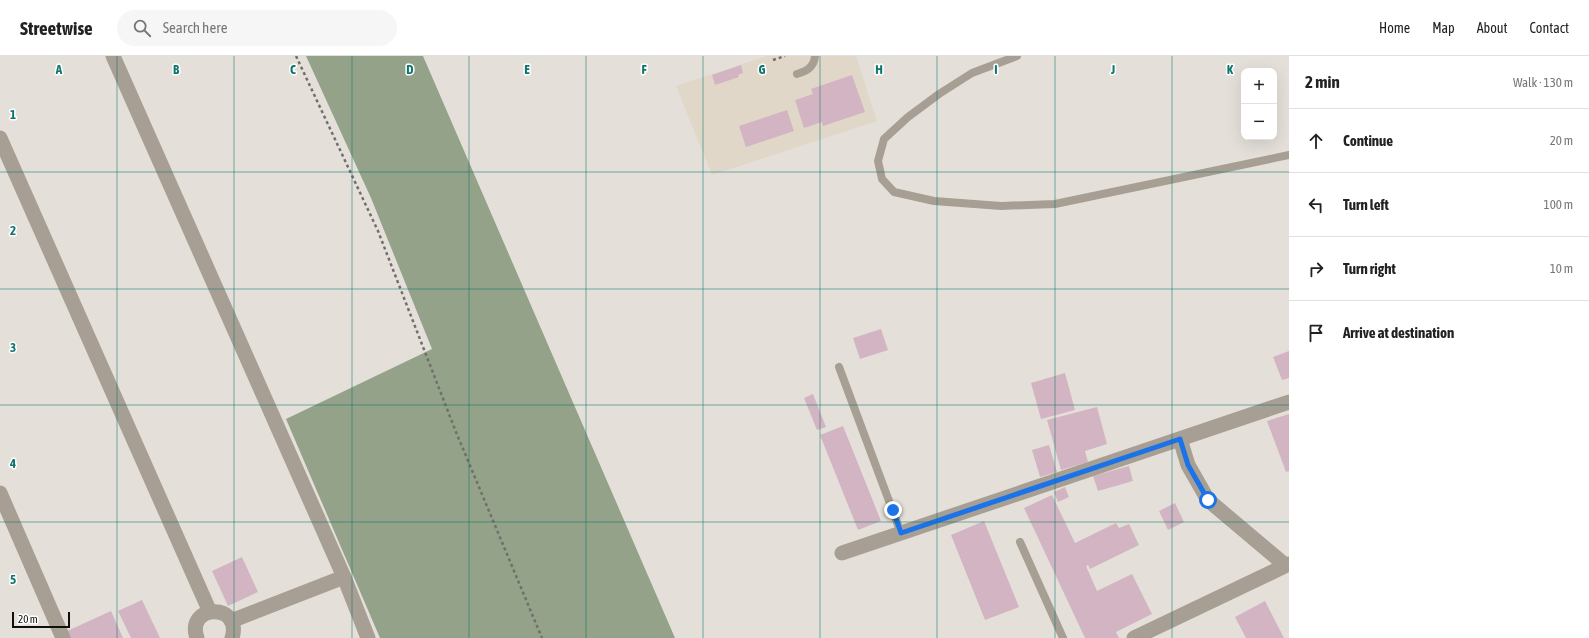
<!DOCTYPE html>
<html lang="en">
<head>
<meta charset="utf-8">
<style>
	body { margin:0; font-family:"Asap Condensed",sans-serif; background:#f6f6f6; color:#222 }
	.controls { position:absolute; right:12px; top:12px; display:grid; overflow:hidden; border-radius:8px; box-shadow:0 4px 16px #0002 }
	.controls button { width:36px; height:36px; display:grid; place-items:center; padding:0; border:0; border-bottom:1px solid #e0e0e0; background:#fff; color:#222; font:20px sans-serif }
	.scale { position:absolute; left:12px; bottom:10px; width:58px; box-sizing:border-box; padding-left:4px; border:2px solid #100f0c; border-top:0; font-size:11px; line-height:14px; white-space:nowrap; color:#100f0c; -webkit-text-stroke:3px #fff; paint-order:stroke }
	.stop { position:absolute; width:12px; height:12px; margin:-9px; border:3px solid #1a73e8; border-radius:50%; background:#fff }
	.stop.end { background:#1a73e8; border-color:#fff; box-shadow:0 1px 4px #0008 }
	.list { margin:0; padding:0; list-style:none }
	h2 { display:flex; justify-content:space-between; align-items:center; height:52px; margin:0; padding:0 16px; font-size:17px }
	h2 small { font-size:13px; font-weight:400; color:#767676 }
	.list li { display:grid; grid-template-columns:26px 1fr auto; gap:12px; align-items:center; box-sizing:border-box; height:64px; padding:0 16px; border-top:1px solid #e0e0e0 }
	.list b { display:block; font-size:15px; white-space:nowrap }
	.list em { font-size:13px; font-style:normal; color:#767676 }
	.icon { flex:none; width:22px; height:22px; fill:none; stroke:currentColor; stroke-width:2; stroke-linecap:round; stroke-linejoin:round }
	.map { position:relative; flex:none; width:1289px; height:582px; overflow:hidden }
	header { display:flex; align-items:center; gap:24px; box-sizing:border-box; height:56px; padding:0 20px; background:#fff; border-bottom:1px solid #e0e0e0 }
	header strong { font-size:19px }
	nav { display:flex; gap:22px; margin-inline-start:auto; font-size:14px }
	.search { width:280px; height:36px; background:#f6f6f6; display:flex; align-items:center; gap:10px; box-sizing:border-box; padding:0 14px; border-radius:22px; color:#767676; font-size:15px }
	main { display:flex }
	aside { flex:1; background:#fff }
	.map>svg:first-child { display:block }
</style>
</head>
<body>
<header>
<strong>Streetwise</strong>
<div class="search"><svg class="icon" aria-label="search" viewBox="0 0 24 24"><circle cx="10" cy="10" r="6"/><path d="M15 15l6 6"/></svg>Search here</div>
<nav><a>Home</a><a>Map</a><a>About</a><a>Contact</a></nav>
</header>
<main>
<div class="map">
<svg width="1289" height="582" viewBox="0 0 1289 582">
	<rect width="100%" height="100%" fill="#e4e0d9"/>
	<path fill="#e0d7c9" d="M766,0H856L877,65L712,119L676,30Z"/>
	<path fill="#93a288" d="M306,0H423L675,582H380L286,363L432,293L371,142Z"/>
	<path fill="#d3b4c3" d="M741,9L743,17L738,19L739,21L715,29L712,19Z
		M852,19L865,56L823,70L822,66L804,72L795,44L813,38L811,33Z
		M787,54L794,75L746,91L739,70Z
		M881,273L888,294L860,303L853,282Z
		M1289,295V322L1282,324L1273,301Z
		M1065,317L1075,354L1041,363L1031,327Z
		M813,338L826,371L817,374L804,342Z
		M1097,351L1107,388L1085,395L1088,406L1061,414L1047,364Z
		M1289,358V415L1286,416L1267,365Z
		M843,370L881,465L858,474L820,379Z
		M1049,389L1057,416L1040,421L1032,394Z
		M1129,410L1133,425L1098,435L1093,420Z
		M1065,431L1069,441L1058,446L1054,436Z
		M1052,439L1075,487L1116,467L1119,472L1129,468L1139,489L1090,513L1088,509L1086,510L1097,535L1132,518L1152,558L1116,576L1119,582H1085L1024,452Z
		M1175,447L1184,466L1168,474L1159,455Z
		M984,465L1019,551L985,564L951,479Z
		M242,501L258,536L228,550L212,515Z
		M142,544L160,582H131L118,555Z
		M1265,545L1284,582H1246L1235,561Z
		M111,555L123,582H68L65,576Z"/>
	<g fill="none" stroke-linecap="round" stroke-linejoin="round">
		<path stroke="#716f6a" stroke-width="2.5" stroke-dasharray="3 3" stroke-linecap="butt" d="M296,0L378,175L456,376L542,582
			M773,4L785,0"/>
		<path stroke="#a79f94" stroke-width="8" d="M1017,0L972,17L939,38L908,61L884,83L878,105L882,123L894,136L934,145L1001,150L1055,148L1289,99
			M797,18C807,15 814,11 815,0
			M839,311L901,477
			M1020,486L1063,582"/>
		<path stroke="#a79f94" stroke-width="15" d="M113,0L344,521L368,582
			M0,82L210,556
			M1180,383L1188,409L1208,444L1285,509
			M0,437L63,582
			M842,497L1289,346
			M231,565L344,521
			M197,582C185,548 243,546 232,582
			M1134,582L1289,508"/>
	</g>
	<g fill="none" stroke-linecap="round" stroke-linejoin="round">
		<path stroke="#1a73e8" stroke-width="5" d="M893,454L901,477L1180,383L1188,409L1208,444"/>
	</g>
	<path fill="none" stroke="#0f766e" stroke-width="1" stroke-opacity="0.55" d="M117,0V582M234,0V582M352,0V582M469,0V582M586,0V582M703,0V582M820,0V582M937,0V582M1055,0V582M1172,0V582M0,116H1289M0,233H1289M0,349H1289M0,466H1289"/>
	<g font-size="13" text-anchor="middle" font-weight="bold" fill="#0f766e" stroke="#fff" stroke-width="3" stroke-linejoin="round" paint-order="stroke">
		<text x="59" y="18">A</text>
		<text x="176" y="18">B</text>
		<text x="293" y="18">C</text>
		<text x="410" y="18">D</text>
		<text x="527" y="18">E</text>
		<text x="644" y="18">F</text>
		<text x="762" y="18">G</text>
		<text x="879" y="18">H</text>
		<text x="996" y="18">I</text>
		<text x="1113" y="18">J</text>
		<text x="1230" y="18">K</text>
		<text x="13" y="63">1</text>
		<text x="13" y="179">2</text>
		<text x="13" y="296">3</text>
		<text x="13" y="412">4</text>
		<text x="13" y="528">5</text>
	</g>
</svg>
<div class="controls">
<button>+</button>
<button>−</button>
</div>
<div class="scale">20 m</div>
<div class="stop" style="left:1208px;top:444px"></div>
<div class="stop end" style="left:893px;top:454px"></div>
</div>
<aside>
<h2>2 min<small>Walk · 130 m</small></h2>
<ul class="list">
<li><svg class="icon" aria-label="ahead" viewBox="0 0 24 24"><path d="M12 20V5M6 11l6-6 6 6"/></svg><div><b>Continue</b></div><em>20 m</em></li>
<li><svg class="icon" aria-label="left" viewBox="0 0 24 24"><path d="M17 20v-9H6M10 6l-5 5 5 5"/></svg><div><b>Turn left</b></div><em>100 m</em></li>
<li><svg class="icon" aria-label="right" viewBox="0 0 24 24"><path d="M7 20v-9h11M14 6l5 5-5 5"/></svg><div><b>Turn right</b></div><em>10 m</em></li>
<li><svg class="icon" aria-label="arrive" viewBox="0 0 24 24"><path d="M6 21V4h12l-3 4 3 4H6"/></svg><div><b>Arrive at destination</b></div></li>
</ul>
</aside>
</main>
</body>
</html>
